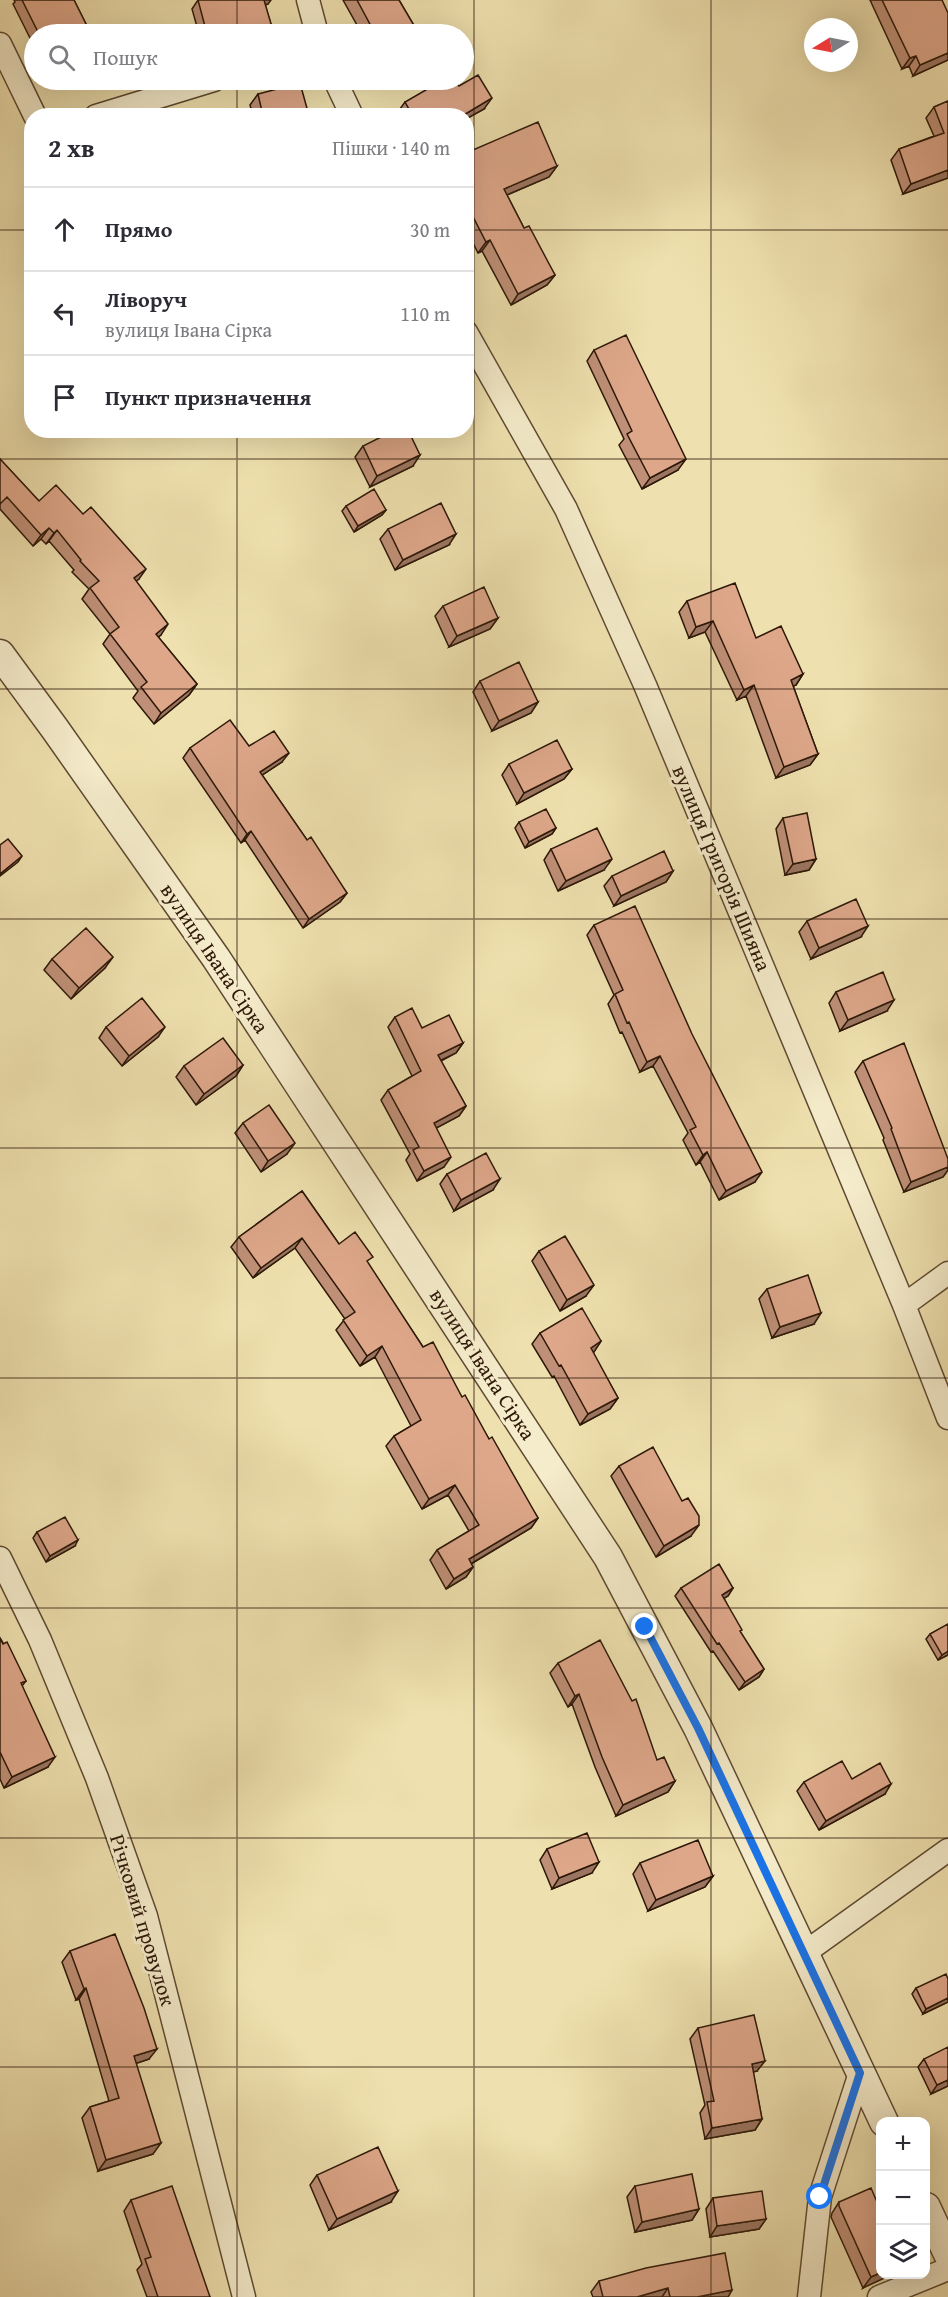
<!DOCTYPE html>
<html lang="uk">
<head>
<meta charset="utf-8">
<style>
	body { margin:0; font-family:"Gentium Book Plus",serif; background:#f2f2f3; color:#2b2b33 }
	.controls { position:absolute; right:18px; bottom:18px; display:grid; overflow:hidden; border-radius:12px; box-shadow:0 6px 24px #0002 }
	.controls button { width:54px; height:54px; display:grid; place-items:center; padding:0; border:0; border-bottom:2px solid #e1e1e2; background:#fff; color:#2b2b33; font:30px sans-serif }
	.compass { position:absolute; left:804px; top:18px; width:54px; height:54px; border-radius:50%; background:#fff; box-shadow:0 6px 24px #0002; rotate:260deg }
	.stop { position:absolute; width:18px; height:18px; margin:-14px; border:4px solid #1a73e8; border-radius:50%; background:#fff }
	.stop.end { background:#1a73e8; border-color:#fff; box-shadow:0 2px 6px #0008 }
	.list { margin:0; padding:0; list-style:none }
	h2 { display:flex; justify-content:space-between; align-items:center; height:78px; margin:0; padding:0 24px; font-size:26px }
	h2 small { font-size:20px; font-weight:400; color:#7c7c81 }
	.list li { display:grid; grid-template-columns:39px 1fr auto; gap:18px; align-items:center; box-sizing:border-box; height:84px; padding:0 24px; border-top:2px solid #e1e1e2 }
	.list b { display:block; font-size:22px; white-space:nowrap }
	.list p { margin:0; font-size:20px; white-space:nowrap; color:#7c7c81 }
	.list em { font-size:20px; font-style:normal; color:#7c7c81 }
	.icon { flex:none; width:33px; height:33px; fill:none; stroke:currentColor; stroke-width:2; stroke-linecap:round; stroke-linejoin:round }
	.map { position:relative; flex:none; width:948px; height:2297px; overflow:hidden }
	.search { position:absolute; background:#fff; box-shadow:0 6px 24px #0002; left:24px; top:24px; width:450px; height:66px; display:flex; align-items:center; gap:15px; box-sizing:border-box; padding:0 21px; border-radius:33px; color:#7c7c81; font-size:22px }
	.panel { position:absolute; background:#fff; box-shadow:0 6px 24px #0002; left:24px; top:108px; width:450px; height:330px; border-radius:24px }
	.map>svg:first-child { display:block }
</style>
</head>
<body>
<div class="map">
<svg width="948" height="2297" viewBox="0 0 948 2297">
	<rect width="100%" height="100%" fill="#efe1af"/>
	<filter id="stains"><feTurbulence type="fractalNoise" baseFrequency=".00333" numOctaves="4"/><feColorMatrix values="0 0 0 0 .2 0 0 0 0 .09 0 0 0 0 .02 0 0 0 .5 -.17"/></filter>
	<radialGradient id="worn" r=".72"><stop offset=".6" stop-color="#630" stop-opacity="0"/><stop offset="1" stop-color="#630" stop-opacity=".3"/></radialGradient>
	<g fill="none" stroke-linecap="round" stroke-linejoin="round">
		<defs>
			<path id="minor" d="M308,0L317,34
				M0,44L35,116
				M335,80L352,116
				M96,116L214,80
				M466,332L566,509L645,685L904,1305L948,1418
				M904,1305L948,1273
				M0,1558L40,1640L97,1778L146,1916L244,2297
				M803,1954L948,1850
				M809,2297L820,2197L860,2073
				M879,2297L948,2269"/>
			<path id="tertiary" d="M0,654L55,729L216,958L608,1557L698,1728L884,2122
				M926,2207L948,2254"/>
		</defs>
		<use href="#minor" stroke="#5e4a32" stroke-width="25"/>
		<use href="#tertiary" stroke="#5e4a32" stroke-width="31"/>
		<use href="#minor" stroke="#f5eccb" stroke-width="22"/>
		<use href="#tertiary" stroke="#f5eccb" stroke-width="28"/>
	</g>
	<path fill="#bf9077" stroke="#2d1808" stroke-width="1.5" d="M14,0H74L91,34H34V46L13,4L15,2Z
		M198,0L268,4L265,5L274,34H199L192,9Z
		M343,0H399L419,34H362Z
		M870,0H942L948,60L913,76L909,66L902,69Z
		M258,94L308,112L305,116H253L250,105Z
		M948,101V178L903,194L891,160L899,149L934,136L926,118L934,107Z
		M405,102L484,109L466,119V116H399L397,113Z
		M466,153L557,166L549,177L507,195L524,228L555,275L547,285L511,305L482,251L478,253L466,229Z
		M594,350L678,470L642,489L619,445L624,439L587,361Z
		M363,446L413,466L370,487L355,457Z
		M0,459L39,501L139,579L136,581L161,635L158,637L197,684L189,695L154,724L133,698L138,691L103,644L110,634L82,599L89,589L72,572L74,570L49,541L46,544L41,539L33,546L0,509Z
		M346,506L386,510L382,515L354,532L342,511Z
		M388,529L449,545L395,570L380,539Z
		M687,601L756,638L803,674L796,685L793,686L818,754L810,765L776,778L746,696L737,700L705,632L689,638L679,612Z
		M443,606L498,618L490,629L449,647L435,616Z
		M480,681L538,702L531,713L492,731L473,692Z
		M249,746L282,762L262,775L307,840L347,893L340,902L303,928L245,840L241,843L183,758L190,748Z
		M509,764L572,769L564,779L517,804L502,775Z
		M783,818L816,859L809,870L785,875L776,829Z
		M519,822L556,828L552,834L525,848L515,828Z
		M551,849L604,870L558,891L544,860Z
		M673,871L666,882L614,906L604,886L612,876Z
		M807,921L861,937L811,959L799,932Z
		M594,925L755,1182L719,1200L700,1162L696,1165L683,1140L688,1133L653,1066L640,1072L622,1032L620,1033L608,1004L614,995L587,935Z
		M52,959L105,968L71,999L44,970Z
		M836,992L887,1011L840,1031L829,1003Z
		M395,1017L463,1043L456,1053L441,1061L466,1106L459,1116L436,1128L444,1167L417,1181L406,1160L410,1154L381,1100L388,1090L412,1076L388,1027Z
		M106,1027L158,1037L122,1066L99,1038Z
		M863,1061L948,1159V1170L943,1177L904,1192L883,1140L884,1138L855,1072Z
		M243,1065L236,1076L196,1105L176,1077L184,1066Z
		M243,1123L287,1154L261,1172L235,1133Z
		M447,1174L493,1190L454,1211L440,1184Z
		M302,1191L339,1244L368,1264L423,1347L462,1397L489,1439L538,1518L531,1528L471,1564L473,1567L466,1577L446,1589L430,1560L437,1550L469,1531L448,1495L422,1509L386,1446L394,1436L411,1426L375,1357L360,1366L336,1330L345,1319L295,1248L253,1278L231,1247L239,1237Z
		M539,1251L586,1296L560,1311L532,1261Z
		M767,1289L814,1324L772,1338L759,1299Z
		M540,1333L601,1341L593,1353L618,1398L610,1409L580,1425L554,1376L552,1377L532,1344Z
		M619,1466L691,1536L656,1557L611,1476Z
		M37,1532L75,1546L46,1562L33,1538Z
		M681,1588H733L728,1596L724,1598L740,1632L764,1669L759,1677L739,1690L713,1651L711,1652L675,1596Z
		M948,1624V1655L938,1660L926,1639L930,1634Z
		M0,1638L26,1681L22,1686L48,1767L4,1788L0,1779Z
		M558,1663L657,1760L675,1781L668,1792L616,1816L595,1767L572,1704L568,1707L550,1673Z
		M852,1779L885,1794L819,1830L797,1791L804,1782Z
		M547,1849L592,1873L552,1889L540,1860Z
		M640,1863L713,1876L705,1887L648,1911L633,1874Z
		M70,1951L149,2059L136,2063L153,2154L98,2171L82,2118L90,2107L109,2101L79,1999L76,2000L62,1962Z
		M948,1979V2002L923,2014L912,1994L916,1988Z
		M698,2028L757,2071L753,2072L762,2119L755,2130L705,2139L700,2113L705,2105L690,2039Z
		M924,2059L948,2086L931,2094L918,2067Z
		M317,2175L391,2202L329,2230L310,2185Z
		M635,2186L699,2209L692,2220L635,2232L627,2197Z
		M713,2198L766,2219L759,2229L710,2237L706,2209Z
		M131,2200L210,2297H147L137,2270L142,2264L124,2211Z
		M839,2202L880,2274L863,2288L831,2217L832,2213Z
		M599,2281L732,2290L728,2297H593L591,2292Z"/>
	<path fill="#9b7561" stroke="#2d1808" stroke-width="1.5" d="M262,0H271L268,4L257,7Z
		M239,26L233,34H210Z
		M948,53V60L913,76L920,65Z
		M916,56L909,66L902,69L910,58Z
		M492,98L484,109L466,119V116H462Z
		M308,112L305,116H292Z
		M557,166L549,177L497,199L504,189Z
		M948,170V178L903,194L911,184Z
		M490,240L482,251L478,253L486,242Z
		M555,275L547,285L511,305L518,294Z
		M420,455L413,466L370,487L377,476Z
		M686,459L678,470L642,489L650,478Z
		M386,510L382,515L354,532L358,526Z
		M49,528L41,539L33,546L41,535Z
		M57,530L49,541L46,544L54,533Z
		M456,534L449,545L395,570L403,560Z
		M146,569L139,579L126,589L134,578Z
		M498,618L490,629L449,647L457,636Z
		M713,621L705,632L689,638L696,627Z
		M168,624L161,635L148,645L156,634Z
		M803,674L796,685L783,691L791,680Z
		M197,684L189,695L154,724L161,713Z
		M754,685L746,696L737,700L744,690Z
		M538,702L531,713L492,731L499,721Z
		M289,753L282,762L253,781L260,772Z
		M818,754L810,765L776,778L784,767Z
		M572,769L564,779L517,804L524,793Z
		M556,828L552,834L525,848L529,842Z
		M251,831L245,840L241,843L247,834Z
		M22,856L18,862L0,876V874Z
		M612,859L604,870L558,891L566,881Z
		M816,859L809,870L785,875L793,864Z
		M673,871L666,882L614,906L621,896Z
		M347,893L340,902L303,928L309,919Z
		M868,926L861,937L811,959L819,948Z
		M113,957L105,968L71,999L79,988Z
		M894,1000L887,1011L840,1031L848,1020Z
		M165,1027L158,1037L122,1066L129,1056Z
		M463,1043L456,1053L431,1065L438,1055Z
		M660,1056L653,1066L640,1072L647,1062Z
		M243,1065L236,1076L196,1105L204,1094Z
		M466,1106L459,1116L427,1133L434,1123Z
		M295,1143L287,1154L261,1172L268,1161Z
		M707,1152L700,1162L696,1165L703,1155Z
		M451,1157L444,1167L417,1181L424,1171Z
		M948,1167V1170L943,1177L904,1192L911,1182Z
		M762,1172L755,1182L719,1200L726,1191Z
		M500,1179L493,1190L454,1211L461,1200Z
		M302,1238L295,1248L253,1278L261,1268Z
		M594,1285L586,1296L560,1311L567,1300Z
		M821,1313L814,1324L772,1338L780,1327Z
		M601,1341L594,1352L583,1359L591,1348Z
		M382,1346L375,1357L360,1366L367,1356Z
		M618,1398L610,1409L580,1425L588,1414Z
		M455,1485L448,1495L422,1509L429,1499Z
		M538,1518L531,1528L462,1569L469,1559Z
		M699,1525L691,1536L656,1557L664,1546Z
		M78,1540L75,1546L46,1562L50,1556Z
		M473,1567L466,1577L446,1589L454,1579Z
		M733,1588L728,1596L716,1603L722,1595Z
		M948,1651V1655L938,1660L942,1655Z
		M764,1669L759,1677L739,1690L745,1682Z
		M579,1694L572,1704L568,1707L575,1696Z
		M55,1757L48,1767L4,1788L12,1777Z
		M675,1781L668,1792L616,1816L623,1805Z
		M891,1784L885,1794L819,1830L826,1821Z
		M599,1862L592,1873L552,1889L559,1878Z
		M713,1876L705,1887L648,1911L656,1900Z
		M86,1988L79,1999L76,2000L84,1989Z
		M948,1998V2002L923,2014L926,2009Z
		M157,2049L149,2059L126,2067L134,2056Z
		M765,2061L757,2071L744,2074L752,2064Z
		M948,2080V2086L931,2094L937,2085Z
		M762,2119L755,2130L705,2139L712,2128Z
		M161,2143L153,2154L98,2171L106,2160Z
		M398,2191L391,2202L329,2230L337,2219Z
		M699,2209L692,2220L635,2232L642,2222Z
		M766,2219L759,2229L710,2237L717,2226Z
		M880,2273V2274H893L863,2288L871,2277Z
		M668,2288L662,2297H637Z
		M732,2290L728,2297H697Z"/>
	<path fill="#dea78a" stroke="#2d1808" stroke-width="1.5" d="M22,0H74L91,34H53L51,31L45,34H39Z
		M198,0H264L274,34H241L239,26L207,34Z
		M357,0H399L419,34H365L364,33L372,28Z
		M882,0H942L948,13V53L920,65L916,56L910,58Z
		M478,75L492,98L462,116H413L405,102L443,80H455L459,86Z
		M300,83L308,112L292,116H263L258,94Z
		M948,101V170L911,184L899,149L944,133L934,107Z
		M538,122L557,166L504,189L524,228L529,226L555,275L518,294L490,240L486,242L466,203V153Z
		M626,335L686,459L650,478L627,434L632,431L594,350Z
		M395,430H408L420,455L377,476L363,446Z
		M0,459L39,501L56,485L83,514L91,507L146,569L134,578L168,624L156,634L197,684L161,713L141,687L147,682L110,634L119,627L90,588L99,581L80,561L81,560L57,530L54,533L49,528L41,535L7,497L0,504Z
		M374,489L386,510L358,526L346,506Z
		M441,503L456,534L403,560L388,529Z
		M735,583L756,638L781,626L803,674L791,680L818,754L784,767L754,685L744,690L713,621L696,627L687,601Z
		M484,587L498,618L457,636L443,606Z
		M519,662L538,702L499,721L480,681Z
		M230,720L249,746L274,731L289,753L260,772L307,840L311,837L347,893L309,919L251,831L247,834L190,748Z
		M557,740L572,769L524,793L509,764Z
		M546,809L556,828L529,842L519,822Z
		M807,813L816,859L793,864L783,818Z
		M597,828L612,859L566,881L551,849Z
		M8,839L22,856L0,874V845Z
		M664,851L673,871L621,896L612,876Z
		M856,899L868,926L819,948L807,921Z
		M635,906L692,1034L762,1172L726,1191L707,1152L703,1155L690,1130L696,1127L660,1056L647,1062L629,1022L627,1023L615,994L623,990L594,925Z
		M86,928L113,957L79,988L52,959Z
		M883,972L894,1000L848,1020L836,992Z
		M142,998L165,1027L129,1056L106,1027Z
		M412,1008L422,1028L449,1015L463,1043L438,1055L466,1106L434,1123L451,1157L424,1171L413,1150L419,1147L388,1090L421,1071L395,1017Z
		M223,1038L243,1065L204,1094L184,1066Z
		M904,1043L948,1159V1167L911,1182L891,1129L892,1128L863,1061Z
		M269,1105L295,1143L268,1161L243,1123Z
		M486,1153L500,1179L461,1200L447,1174Z
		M302,1191L339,1244L355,1232L373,1257L367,1261L423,1347L433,1342L462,1397L465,1395L489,1439L492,1437L538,1518L469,1559L473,1567L454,1579L437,1550L479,1525L455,1485L429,1499L394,1436L421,1420L382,1346L367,1356L343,1320L355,1312L302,1238L261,1268L239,1237Z
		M565,1236L594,1285L567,1300L539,1251Z
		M808,1275L821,1313L780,1327L767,1289Z
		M582,1308L601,1341L591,1348L618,1398L588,1414L561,1365L559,1366L540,1333Z
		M653,1447L682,1501L688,1498L699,1516V1525L664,1546L619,1466Z
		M65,1517L78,1540L50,1556L37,1532Z
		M719,1564L733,1588L722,1595L742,1630L740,1631L764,1669L745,1682L719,1643L717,1644L681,1588Z
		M948,1624V1651L942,1655L930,1634Z
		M0,1638L3,1644L7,1642L26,1681L21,1683L55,1757L12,1777L0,1752Z
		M600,1640L632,1701L636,1699L657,1760L664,1757L675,1781L623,1805L602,1757L579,1694L575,1696L558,1663Z
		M842,1761L852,1779L880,1763L891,1784L826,1821L804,1782Z
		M587,1833L599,1862L559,1878L547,1849Z
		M698,1840L713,1876L656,1900L640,1863Z
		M115,1934L144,2008L157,2049L134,2056L161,2143L106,2160L90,2107L119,2098L86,1988L84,1989L70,1951Z
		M946,1974L948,1979V1998L926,2009L916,1988Z
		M754,2015L765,2061L752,2064L762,2119L712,2128L707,2102L714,2101L698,2028Z
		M948,2047V2080L937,2085L924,2059Z
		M378,2147L398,2191L337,2219L317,2175Z
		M692,2174L699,2209L642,2222L635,2186Z
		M172,2186L210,2297H158L145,2259L151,2257L131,2200Z
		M871,2188L880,2209V2273L871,2277L839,2206V2202Z
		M762,2191L766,2219L717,2226L713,2198Z
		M725,2253L732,2290L697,2297H670L668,2288L637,2297H603L599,2281L646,2268Z"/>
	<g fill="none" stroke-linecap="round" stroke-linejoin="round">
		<path stroke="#1a73e8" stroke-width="8" d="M645,1627L698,1728L860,2073L820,2197"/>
	</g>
	<path fill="none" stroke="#2d1808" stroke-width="1.5" stroke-opacity="0.55" d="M237,0V34M474,0V2297M711,0V2297M237,80V116M0,230H32M466,230H948M237,430V2297M0,459H948M0,689H948M0,919H948M0,1148H948M0,1378H948M0,1608H948M0,1838H948M0,2067H948"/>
	<g text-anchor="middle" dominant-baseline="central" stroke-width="6" stroke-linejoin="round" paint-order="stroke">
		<g font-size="21" fill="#2d1808" stroke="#f5eccb">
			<text transform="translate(722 868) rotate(67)">вулиця Григорія Шияна</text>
			<text transform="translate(215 958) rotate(56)">вулиця Івана Сірка</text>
			<text transform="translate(483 1364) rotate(57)">вулиця Івана Сірка</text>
			<text transform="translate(143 1920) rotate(73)">Річковий провулок</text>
		</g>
	</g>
	<rect width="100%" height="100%" filter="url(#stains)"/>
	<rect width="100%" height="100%" fill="url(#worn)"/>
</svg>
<div class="controls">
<button>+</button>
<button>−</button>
<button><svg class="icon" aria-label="layers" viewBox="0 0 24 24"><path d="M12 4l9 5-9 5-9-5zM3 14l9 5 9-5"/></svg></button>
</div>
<svg class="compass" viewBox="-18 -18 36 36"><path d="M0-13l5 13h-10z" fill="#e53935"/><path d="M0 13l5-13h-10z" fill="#7c7c81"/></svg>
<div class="stop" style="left:820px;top:2197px"></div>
<div class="stop end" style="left:645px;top:1627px"></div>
<div class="search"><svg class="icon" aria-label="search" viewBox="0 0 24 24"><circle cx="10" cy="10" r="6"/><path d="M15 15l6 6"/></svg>Пошук</div>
<section class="panel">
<h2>2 хв<small>Пішки · 140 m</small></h2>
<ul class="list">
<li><svg class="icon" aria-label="ahead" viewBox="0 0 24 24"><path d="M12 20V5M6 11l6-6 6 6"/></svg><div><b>Прямо</b></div><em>30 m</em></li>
<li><svg class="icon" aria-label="left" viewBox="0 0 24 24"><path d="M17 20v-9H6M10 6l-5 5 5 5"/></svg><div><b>Ліворуч</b><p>вулиця Івана Сірка</p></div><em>110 m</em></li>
<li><svg class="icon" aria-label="arrive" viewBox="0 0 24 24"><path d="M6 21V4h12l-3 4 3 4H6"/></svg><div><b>Пункт призначення</b></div></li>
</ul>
</section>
</div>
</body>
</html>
